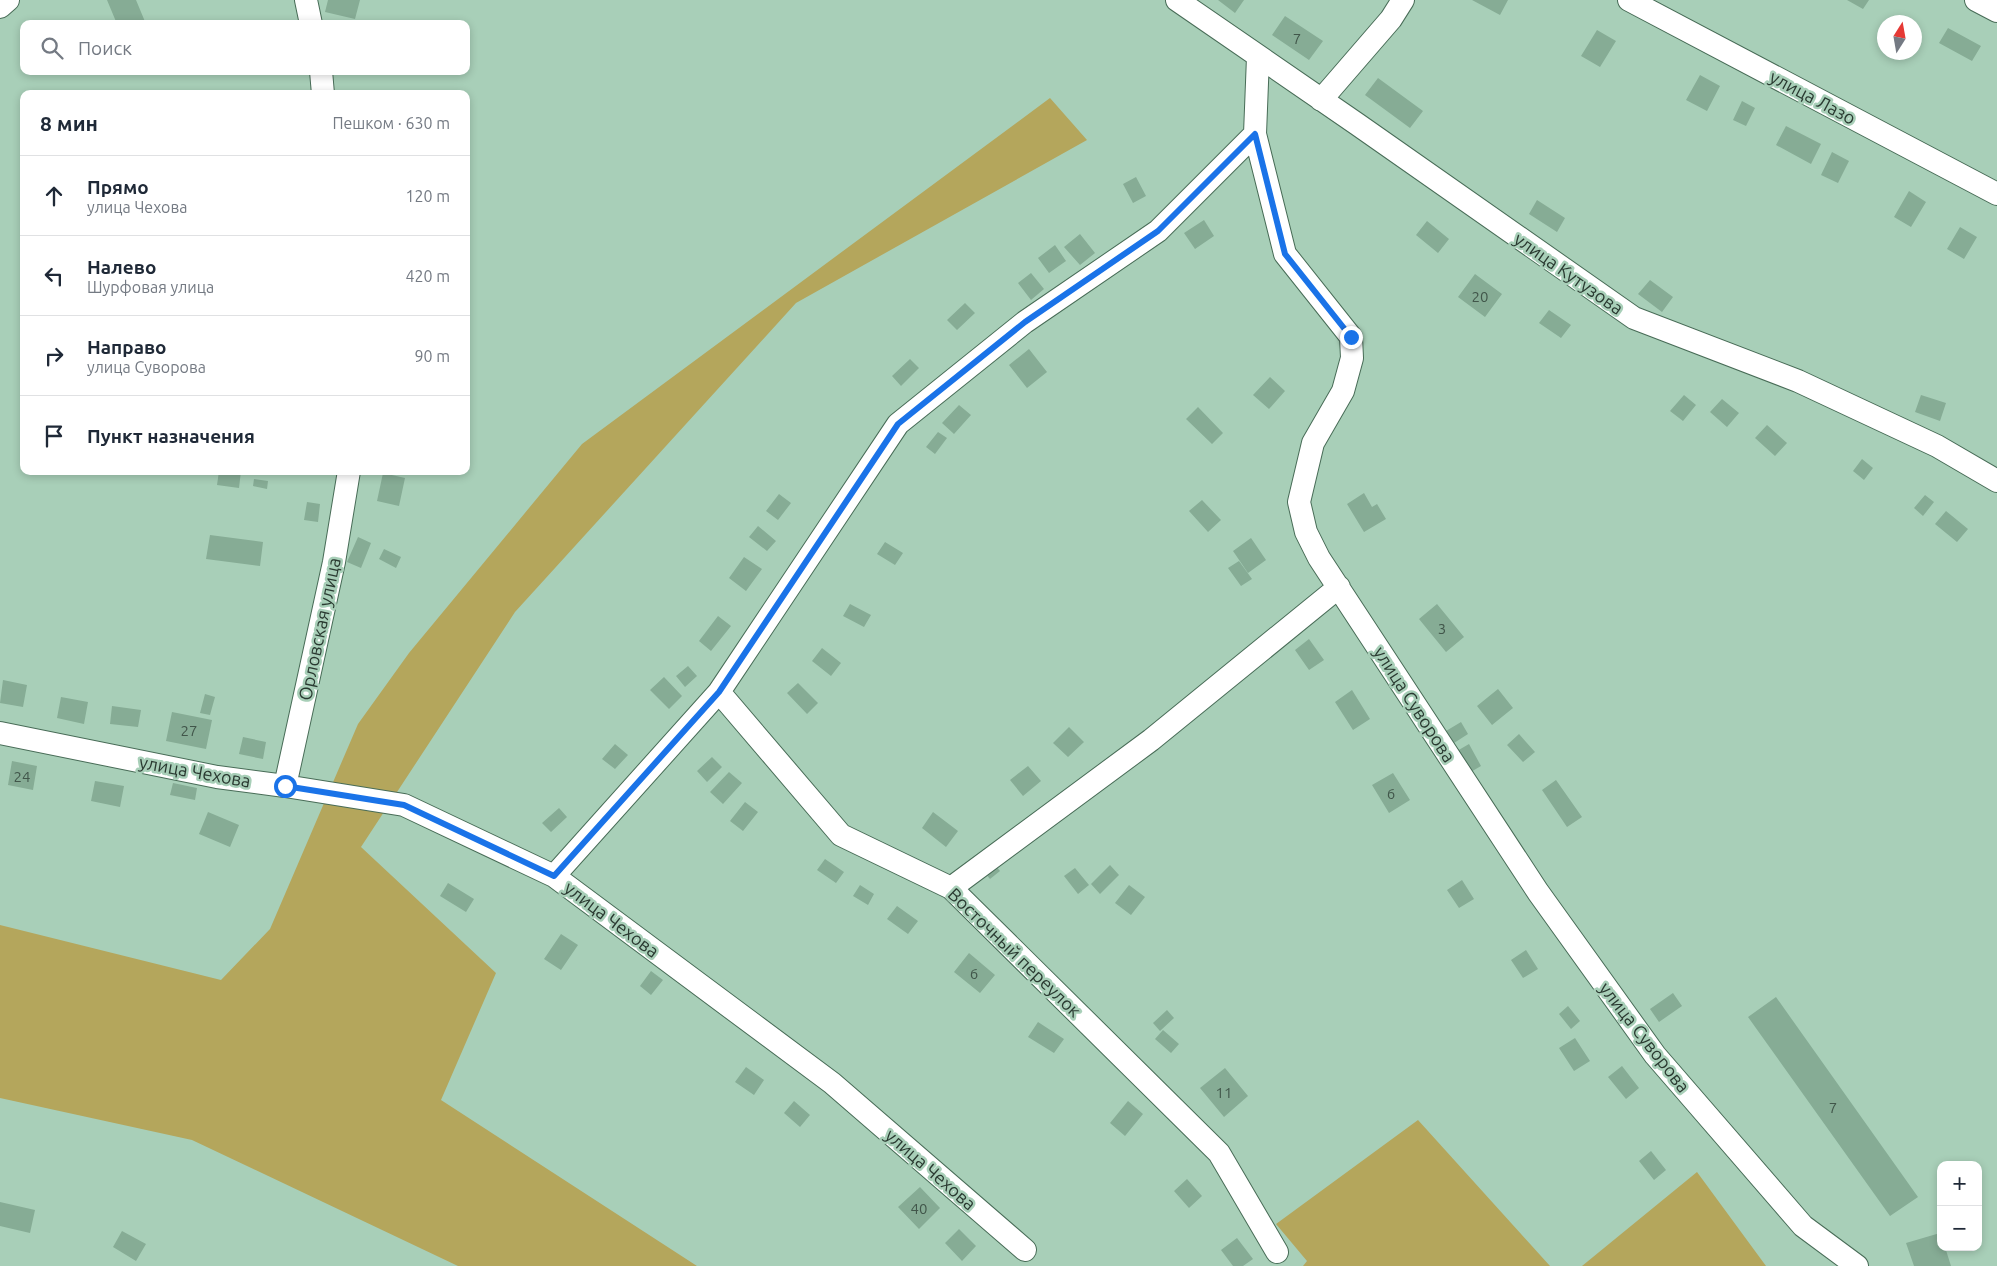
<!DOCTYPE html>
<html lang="ru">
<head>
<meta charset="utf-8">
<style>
	body { margin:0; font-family:Ubuntu,sans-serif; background:#f6f6f7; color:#1f2937 }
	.controls { position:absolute; right:15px; bottom:15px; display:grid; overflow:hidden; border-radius:10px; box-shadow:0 2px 8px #0003 }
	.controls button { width:45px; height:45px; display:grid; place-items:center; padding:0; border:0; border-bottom:1px solid #e0e1e3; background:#fff; color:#1f2937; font:25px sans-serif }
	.compass { position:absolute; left:1877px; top:15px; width:45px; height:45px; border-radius:50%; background:#fff; box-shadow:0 2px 8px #0003; rotate:11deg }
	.stop { position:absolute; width:15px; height:15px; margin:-11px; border:4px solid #1a73e8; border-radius:50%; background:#fff }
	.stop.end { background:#1a73e8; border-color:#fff; box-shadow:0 1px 5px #0008 }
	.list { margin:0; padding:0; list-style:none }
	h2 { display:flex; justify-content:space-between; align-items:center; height:65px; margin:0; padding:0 20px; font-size:21px }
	h2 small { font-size:16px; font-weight:400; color:#747a83 }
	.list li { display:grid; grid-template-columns:32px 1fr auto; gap:15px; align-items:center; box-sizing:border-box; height:80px; padding:0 20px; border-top:1px solid #e0e1e3 }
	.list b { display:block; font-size:19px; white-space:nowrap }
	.list p { margin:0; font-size:16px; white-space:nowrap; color:#747a83 }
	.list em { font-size:16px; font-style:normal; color:#747a83 }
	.icon { flex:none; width:28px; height:28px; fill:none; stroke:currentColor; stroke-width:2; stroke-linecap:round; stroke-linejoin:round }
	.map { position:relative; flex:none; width:1997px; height:1266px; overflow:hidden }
	.search { position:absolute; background:#fff; box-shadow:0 2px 8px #0003; left:20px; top:20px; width:450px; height:55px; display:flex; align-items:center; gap:12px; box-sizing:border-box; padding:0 18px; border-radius:10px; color:#747a83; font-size:19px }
	.panel { position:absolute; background:#fff; box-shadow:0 2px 8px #0003; left:20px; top:90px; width:450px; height:385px; border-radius:10px }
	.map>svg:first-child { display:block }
</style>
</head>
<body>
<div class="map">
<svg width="1997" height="1266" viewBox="0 0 1997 1266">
	<rect width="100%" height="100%" fill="#a8cfb8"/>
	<path fill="#b4a65c" d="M1050,98L1087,140L796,303L515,612L361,847L496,973L441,1100L697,1266H458L192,1140L0,1098V925L221,980L270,929L358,724L409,653L582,444Z
		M1418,1120L1550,1266H1303L1307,1261L1276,1224Z
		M1697,1172L1766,1266H1582Z"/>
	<path fill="#86ac95" d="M107,0H136L146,24H117Z
		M328,0H360L355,19L325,12Z
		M1218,0H1244L1235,13Z
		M1472,0H1508L1500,15Z
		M1847,0H1869L1863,9Z
		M1285,16L1323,41L1309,60L1272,35Z
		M1948,28L1981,46L1972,61L1939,43Z
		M1597,30L1616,41L1600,67L1581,56Z
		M1700,75L1720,86L1707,111L1686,100Z
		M1378,78L1423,111L1410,128L1365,95Z
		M1742,101L1755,108L1746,126L1733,120Z
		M1786,126L1821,144L1811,164L1776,145Z
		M1832,152L1849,161L1838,183L1821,175Z
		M1136,177L1146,196L1133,203L1123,184Z
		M1909,191L1926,202L1911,227L1894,217Z
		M1537,200L1565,218L1557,232L1529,214Z
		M1204,220L1214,236L1195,249L1184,233Z
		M1427,221L1449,239L1438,253L1416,235Z
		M1960,227L1977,237L1964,259L1947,249Z
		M1080,234L1095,253L1080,265L1064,247Z
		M1055,245L1066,261L1049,273L1038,258Z
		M1031,273L1044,289L1031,300L1018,283Z
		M1475,274L1502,294L1485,317L1458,297Z
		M1650,280L1673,297L1662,312L1638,294Z
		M965,303L975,313L957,330L947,320Z
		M1549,310L1571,325L1561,338L1539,323Z
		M1029,349L1047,372L1027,388L1009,365Z
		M910,359L919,368L901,386L892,376Z
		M1270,377L1285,391L1269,409L1253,395Z
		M1684,395L1696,405L1683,421L1670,411Z
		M1921,395L1946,403L1940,421L1915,412Z
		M1722,399L1739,413L1727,427L1710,412Z
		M959,405L971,415L954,434L942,423Z
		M1198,407L1223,433L1212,444L1186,419Z
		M1767,425L1787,443L1775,456L1755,438Z
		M938,432L947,438L935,454L926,447Z
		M1862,459L1873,468L1864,480L1853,471Z
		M219,471H241L239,488L217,485Z
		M383,473L405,478L399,506L377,501Z
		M254,479L268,481L267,489L253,486Z
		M1364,493L1372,507L1377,504L1386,519L1364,532L1347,504Z
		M779,494L791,503L778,520L766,511Z
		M1925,495L1934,502L1923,516L1914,508Z
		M1202,500L1221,520L1208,532L1189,511Z
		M307,502L320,504L318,522L304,520Z
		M1946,511L1968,529L1957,542L1935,524Z
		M758,526L776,541L767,551L749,537Z
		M210,535L263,542L260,566L206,559Z
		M358,537L371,543L361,568L347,562Z
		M1251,538L1266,560L1248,573L1233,551Z
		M885,542L903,553L895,565L877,554Z
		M384,549L401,557L396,568L379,559Z
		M744,557L762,569L746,591L729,578Z
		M1239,561L1252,579L1241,586L1228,568Z
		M850,604L871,615L864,627L843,616Z
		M1437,604L1464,637L1446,652L1419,619Z
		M718,616L731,626L711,651L699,641Z
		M1309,639L1324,660L1309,670L1295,650Z
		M822,648L841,663L831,676L812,661Z
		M688,666L697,676L685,687L676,676Z
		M664,677L682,696L669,709L650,690Z
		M3,680L27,685L23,707L0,703Z
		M798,683L818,703L807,714L787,693Z
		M1498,689L1513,708L1492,725L1477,706Z
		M1352,690L1370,719L1353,730L1335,702Z
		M205,694L215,697L210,715L200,713Z
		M61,697L88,702L84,724L57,718Z
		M112,706L141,710L138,727L110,724Z
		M172,712L212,720L206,749L166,741Z
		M1461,722L1468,734L1454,743L1446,731Z
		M1069,727L1084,742L1068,757L1053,743Z
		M1519,734L1535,752L1523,762L1507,745Z
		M243,737L266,742L263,759L239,754Z
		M615,744L628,755L615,769L602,759Z
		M1469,744L1481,766L1469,773L1457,751Z
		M712,757L722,767L707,782L697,771Z
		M12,761L37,766L33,790L8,785Z
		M1028,766L1041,781L1023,796L1010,780Z
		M729,772L742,783L723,804L710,792Z
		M1393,773L1410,800L1389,813L1372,785Z
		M1556,780L1582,817L1567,827L1542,790Z
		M95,781L124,786L120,807L91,801Z
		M173,783L197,788L195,800L170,795Z
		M745,802L758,812L743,831L730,821Z
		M559,808L567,817L551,832L542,823Z
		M208,812L239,825L230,847L199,834Z
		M933,812L958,831L946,847L922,828Z
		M825,859L844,872L836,883L817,870Z
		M991,860L1000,871L990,879L981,868Z
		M1110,865L1119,875L1100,894L1091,884Z
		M1075,868L1089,885L1078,894L1064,876Z
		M1462,880L1474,899L1459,908L1447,890Z
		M448,883L474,899L466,912L440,896Z
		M860,885L874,894L868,905L853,896Z
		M1129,885L1145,897L1131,915L1115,903Z
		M897,906L918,921L908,934L887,919Z
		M561,934L578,945L561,970L544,959Z
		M1526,950L1538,969L1523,978L1511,960Z
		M969,953L995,975L980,993L954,972Z
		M651,971L663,980L651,995L640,986Z
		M1673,993L1682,1006L1659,1022L1650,1009Z
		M1776,997L1918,1197L1890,1216L1748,1017Z
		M1568,1006L1580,1021L1571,1029L1559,1014Z
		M1167,1010L1174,1018L1160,1031L1153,1023Z
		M1038,1022L1064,1039L1054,1053L1028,1037Z
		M1163,1030L1179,1044L1171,1053L1155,1039Z
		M1575,1038L1590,1061L1574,1071L1559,1048Z
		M1622,1066L1639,1088L1626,1099L1608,1077Z
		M746,1067L764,1080L754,1095L735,1082Z
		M1225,1068L1248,1096L1224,1117L1200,1088Z
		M794,1101L810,1115L800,1127L784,1113Z
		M1128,1101L1143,1114L1125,1136L1110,1123Z
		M1651,1151L1666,1170L1654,1180L1639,1161Z
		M1187,1179L1202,1196L1189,1208L1174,1191Z
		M920,1187L940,1208L919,1229L898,1207Z
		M0,1202L35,1210L30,1233L0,1226Z
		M959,1229L976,1246L962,1261L945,1243Z
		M122,1231L146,1244L136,1261L113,1247Z
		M1940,1233L1941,1247H1945L1951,1266H1914L1906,1243Z
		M1237,1238L1253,1259L1243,1266H1233L1221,1250Z"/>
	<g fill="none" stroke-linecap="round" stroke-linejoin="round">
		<defs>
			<path id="minor" d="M306,0L311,24
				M1177,0L1357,124L1634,318L1798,381L1937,446L1997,481
				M1629,0L1997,194
				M1976,0L1997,11
				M0,7L8,0
				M1258,57L1255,134L1285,254L1351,337L1352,358L1343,391L1313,443L1299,502L1306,532L1319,558L1538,892L1655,1055L1803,1226L1857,1266
				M321,71L323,94
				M1321,100L1391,19L1403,0
				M719,692L841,835L951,888L1219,1153L1277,1252
				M0,733L217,777L285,786L404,805L554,876L832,1083L1025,1250
				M285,786L334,562L349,471
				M554,876L719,692L898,424L1025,322L1158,231L1255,134
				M951,888L1151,740L1339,587"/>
		</defs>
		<use href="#minor" stroke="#486c57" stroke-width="24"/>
		<use href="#minor" stroke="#fff" stroke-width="22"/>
	</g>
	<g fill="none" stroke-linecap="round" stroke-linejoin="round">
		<path stroke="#1a73e8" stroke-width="6" d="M285,786L404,805L554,876L719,692L898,424L1025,322L1158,231L1255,134L1285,254L1351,337"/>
	</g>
	<g text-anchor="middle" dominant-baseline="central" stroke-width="5" stroke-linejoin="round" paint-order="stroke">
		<g font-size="15" fill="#41564a">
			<text x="1297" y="38">7</text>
			<text x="1480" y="296">20</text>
			<text x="1442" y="628">3</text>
			<text x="189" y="730">27</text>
			<text x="22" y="776">24</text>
			<text x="1391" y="793">6</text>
			<text x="974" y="973">6</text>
			<text x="1224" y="1092">11</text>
			<text x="1833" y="1107">7</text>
			<text x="919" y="1208">40</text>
		</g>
		<g font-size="18" fill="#2a3a31" stroke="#a8cfb8">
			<text transform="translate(1813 97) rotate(28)">улица Лазо</text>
			<text transform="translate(1569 273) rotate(35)">улица Кутузова</text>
			<text transform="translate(319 629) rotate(-78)">Орловская улица</text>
			<text transform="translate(1415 704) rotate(57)">улица Суворова</text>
			<text transform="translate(195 771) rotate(10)">улица Чехова</text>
			<text transform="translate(612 919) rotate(37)">улица Чехова</text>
			<text transform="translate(1015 952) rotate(44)">Восточный переулок</text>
			<text transform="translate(1645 1037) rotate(52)">улица Суворова</text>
			<text transform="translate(931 1169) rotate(41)">улица Чехова</text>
		</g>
	</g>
</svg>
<div class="controls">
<button>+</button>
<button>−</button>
</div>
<svg class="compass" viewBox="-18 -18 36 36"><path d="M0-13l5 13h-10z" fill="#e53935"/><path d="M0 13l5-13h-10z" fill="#747a83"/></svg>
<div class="stop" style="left:285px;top:786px"></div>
<div class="stop end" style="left:1351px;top:337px"></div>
<div class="search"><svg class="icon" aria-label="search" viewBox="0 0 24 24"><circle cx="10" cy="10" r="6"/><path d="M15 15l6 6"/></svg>Поиск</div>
<section class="panel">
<h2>8 мин<small>Пешком · 630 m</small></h2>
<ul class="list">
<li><svg class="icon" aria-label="ahead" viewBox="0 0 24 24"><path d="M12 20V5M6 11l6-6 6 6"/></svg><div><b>Прямо</b><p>улица Чехова</p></div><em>120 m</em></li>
<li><svg class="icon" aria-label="left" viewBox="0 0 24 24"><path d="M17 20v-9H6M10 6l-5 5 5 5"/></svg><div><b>Налево</b><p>Шурфовая улица</p></div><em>420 m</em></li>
<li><svg class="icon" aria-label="right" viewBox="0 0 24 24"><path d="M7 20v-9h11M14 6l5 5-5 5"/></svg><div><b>Направо</b><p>улица Суворова</p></div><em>90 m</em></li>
<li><svg class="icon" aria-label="arrive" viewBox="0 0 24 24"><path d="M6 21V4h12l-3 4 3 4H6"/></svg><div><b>Пункт назначения</b></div></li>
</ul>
</section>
</div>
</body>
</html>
